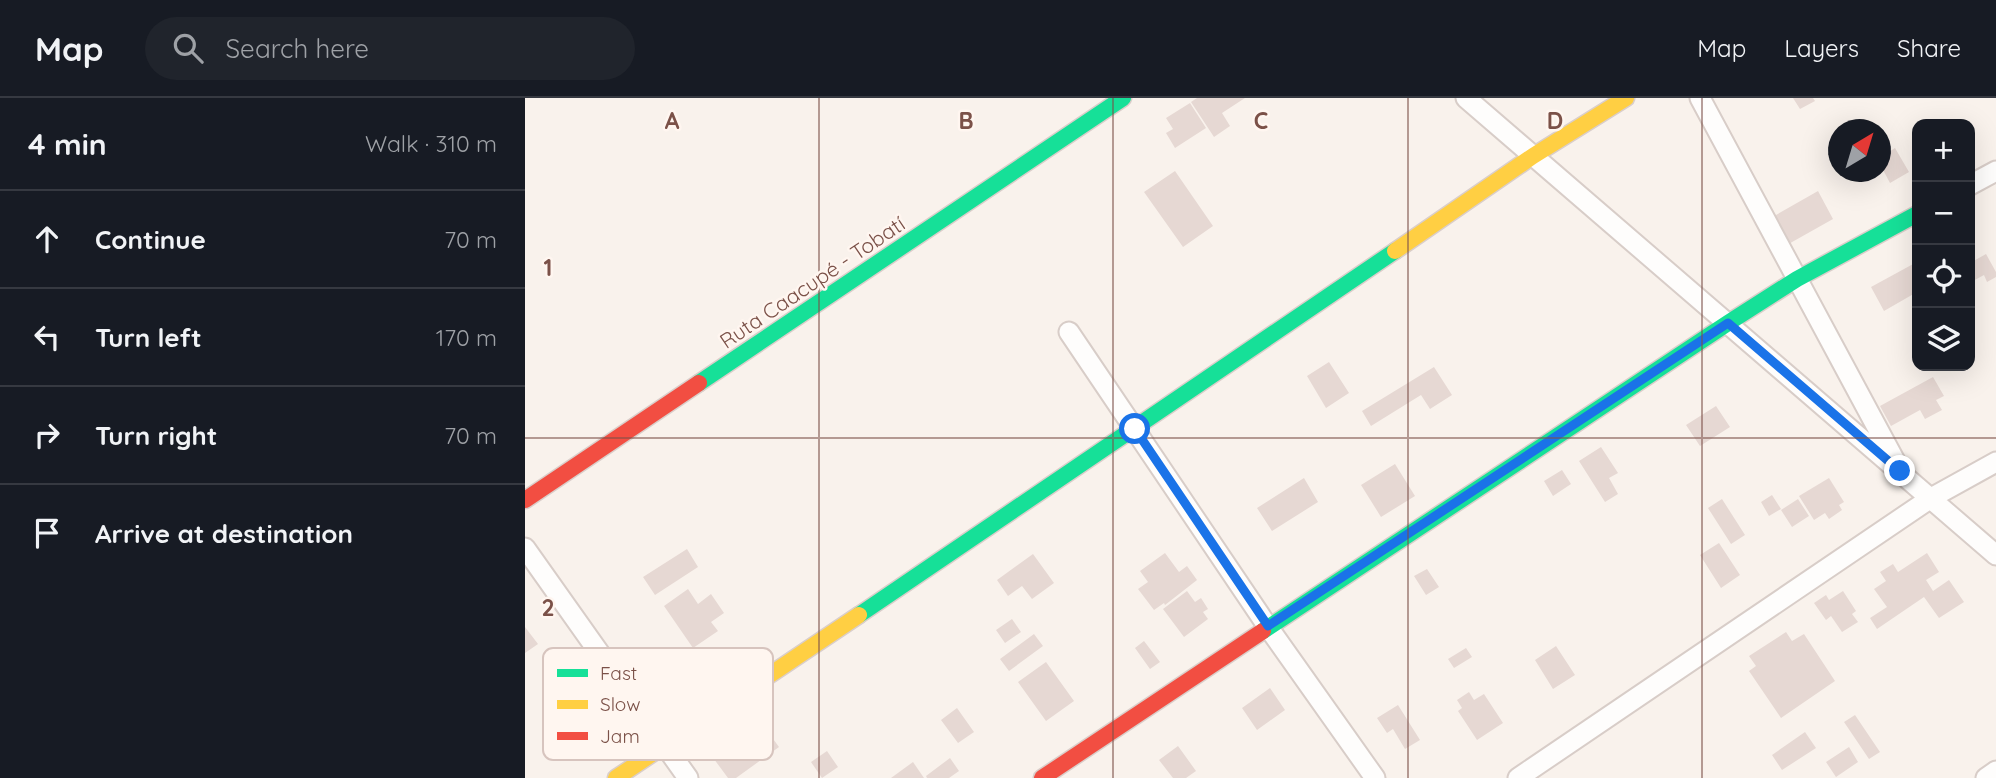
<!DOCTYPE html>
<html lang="en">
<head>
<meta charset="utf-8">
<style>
	body { margin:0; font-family:Quicksand,sans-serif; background:#20242c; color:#f1f3f6 }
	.controls { position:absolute; right:21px; top:21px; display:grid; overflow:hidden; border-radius:14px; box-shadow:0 7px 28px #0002 }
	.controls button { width:63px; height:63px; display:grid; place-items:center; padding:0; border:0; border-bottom:2px solid #363941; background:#171b24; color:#f1f3f6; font:35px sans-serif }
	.compass { position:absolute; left:1303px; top:21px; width:63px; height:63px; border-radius:50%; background:#171b24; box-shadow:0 7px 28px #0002; rotate:38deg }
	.stop { position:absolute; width:21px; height:21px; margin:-16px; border:5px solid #1a73e8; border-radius:50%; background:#fff }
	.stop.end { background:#1a73e8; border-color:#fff; box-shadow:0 2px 7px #0008 }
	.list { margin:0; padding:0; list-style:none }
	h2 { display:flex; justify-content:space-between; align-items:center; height:91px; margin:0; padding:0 28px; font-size:30px }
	h2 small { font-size:23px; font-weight:400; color:#9ea1a6 }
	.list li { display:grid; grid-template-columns:46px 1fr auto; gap:21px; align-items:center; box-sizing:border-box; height:98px; padding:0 28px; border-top:2px solid #363941 }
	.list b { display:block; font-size:26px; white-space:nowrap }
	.list em { font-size:23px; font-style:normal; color:#9ea1a6 }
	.icon { flex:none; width:38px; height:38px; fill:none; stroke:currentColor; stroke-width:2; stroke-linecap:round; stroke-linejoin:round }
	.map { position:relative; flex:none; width:1471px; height:680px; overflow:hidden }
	header { display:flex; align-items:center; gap:42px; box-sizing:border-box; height:98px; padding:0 35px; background:#171b24; border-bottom:2px solid #363941 }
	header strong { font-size:33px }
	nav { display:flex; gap:38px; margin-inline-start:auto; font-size:24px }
	.search { width:490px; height:63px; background:#20242c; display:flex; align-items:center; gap:18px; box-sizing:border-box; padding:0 24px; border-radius:38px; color:#9ea1a6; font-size:26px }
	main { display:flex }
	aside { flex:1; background:#171b24 }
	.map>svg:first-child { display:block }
</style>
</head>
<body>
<header>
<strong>Map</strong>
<div class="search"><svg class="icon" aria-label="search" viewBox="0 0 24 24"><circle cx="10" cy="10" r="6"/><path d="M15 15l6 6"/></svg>Search here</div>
<nav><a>Map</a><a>Layers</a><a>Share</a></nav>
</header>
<main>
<aside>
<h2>4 min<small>Walk · 310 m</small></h2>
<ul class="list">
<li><svg class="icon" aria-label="ahead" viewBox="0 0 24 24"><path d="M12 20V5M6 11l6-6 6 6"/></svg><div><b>Continue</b></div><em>70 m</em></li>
<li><svg class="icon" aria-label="left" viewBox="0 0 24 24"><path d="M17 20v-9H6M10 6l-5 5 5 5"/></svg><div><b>Turn left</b></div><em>170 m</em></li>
<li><svg class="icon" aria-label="right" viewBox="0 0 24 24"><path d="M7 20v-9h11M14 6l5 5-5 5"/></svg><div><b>Turn right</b></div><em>70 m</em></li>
<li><svg class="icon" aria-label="arrive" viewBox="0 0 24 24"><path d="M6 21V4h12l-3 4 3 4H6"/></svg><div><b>Arrive at destination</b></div></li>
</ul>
</aside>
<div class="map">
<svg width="1471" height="680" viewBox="0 0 1471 680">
	<rect width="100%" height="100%" fill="#f9f2ec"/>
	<path fill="#e6d8d3" d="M672,0H720L697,15L705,28L689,39L666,4Z
		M1268,0H1288L1290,3L1275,11Z
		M665,5L681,30L650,50L641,35L648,31L641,20Z
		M1370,50L1384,74L1365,85L1356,68V59Z
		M650,73L688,128L658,149L619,94Z
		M1293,93L1308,121L1260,148L1244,121Z
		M1461,156L1471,174V179L1462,184L1459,177L1446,184L1445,165Z
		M1390,165L1392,169V194L1359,213L1346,189Z
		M804,264L824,295L801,310L782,278Z
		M909,269L927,297L905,311L896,297L846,328L837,313Z
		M1408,279L1419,298L1411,302L1417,312L1400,321L1395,312L1366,328L1355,308Z
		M1191,308L1205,329L1175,348L1161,327Z
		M1076,349L1093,375L1084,380L1093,396L1080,404L1054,363Z
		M870,366L890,398L856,419L836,387Z
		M1037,372L1046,386L1028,398L1019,383Z
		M779,380L793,404L747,433L732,410Z
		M1304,380L1319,404L1314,407L1317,412L1304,421L1300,415L1289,422L1274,398Z
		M1247,397L1256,411L1244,418L1236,404Z
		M1197,401L1220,437L1206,446L1183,410Z
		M1273,401L1284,418L1267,429L1256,412Z
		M1194,445L1215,477L1196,490L1175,457Z
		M162,451L173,469L130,497L118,479Z
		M640,455L654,474L662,468L672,482L640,507L639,505L629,512L613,491L623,484L615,473Z
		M1402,455L1414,474L1401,482L1408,493L1424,482L1439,504L1414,520L1399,499L1352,531L1345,520L1362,509L1349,491L1361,483L1355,474L1368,466L1373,474Z
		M508,456L529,485L507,501L497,488L483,498L472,482Z
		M902,471L914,489L901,497L889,478Z
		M163,491L173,506L186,496L199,515L186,524L193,533L168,550L139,508Z
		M662,493L670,504L676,500L683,511L678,514L683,521L659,539L638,511Z
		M1318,493L1331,513L1327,516L1333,524L1317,534L1306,518L1301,522L1289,505L1301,497L1304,502Z
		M487,521L496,534L480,545L471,532Z
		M0,529L13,546L0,555Z
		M1261,534L1267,543L1279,536L1310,583L1256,620L1224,573L1231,568L1224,558Z
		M509,536L518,548L484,573L475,561Z
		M619,543L635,564L625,571L610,550Z
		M1031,548L1050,577L1028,591L1010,562Z
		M941,550L947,559L929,570L923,561Z
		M521,564L549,603L521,623L493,584Z
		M745,590L760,612L732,632L717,610Z
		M944,594L949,602L959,596L978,625L952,642L933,613L937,610L932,602Z
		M873,607L895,642L880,651L868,631L862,635L852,620Z
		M432,610L449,634L433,645L416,622Z
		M1330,617L1355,654L1344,661L1319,624Z
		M235,623L254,649L211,680H203L186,657Z
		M1280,634L1291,650L1257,672L1247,657Z
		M653,648L671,673L661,680H648L634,662Z
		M1324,649L1333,664L1311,679L1301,664Z
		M302,653L313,669L297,680L286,664Z
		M425,660L434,673L424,680H402L401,678Z
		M388,664L399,680H366Z"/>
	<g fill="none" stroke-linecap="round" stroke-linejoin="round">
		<defs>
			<path id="street" d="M941,0L1471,457
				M1175,0L1370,363
				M1445,87L1471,73
				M544,234L743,529L850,680
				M0,450L163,680
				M993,680L1406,400L1471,364
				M1461,680L1471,673"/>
			<path id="fast" d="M174,285L598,0
				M334,517L870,153
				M738,533L1203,225L1272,181L1392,116"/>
			<path id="slow" d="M870,153L1008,58L1101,0
				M91,680L334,517"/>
			<path id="jam" d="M0,402L174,285
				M517,680L738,533"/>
		</defs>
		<use href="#street" stroke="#d8cdc8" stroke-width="23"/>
		<use href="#fast" stroke="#daceca" stroke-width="19"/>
		<use href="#slow" stroke="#daceca" stroke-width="19"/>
		<use href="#jam" stroke="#daceca" stroke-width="19"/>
		<use href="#street" stroke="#fefdfc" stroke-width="19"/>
		<use href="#fast" stroke="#16e098" stroke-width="16"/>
		<use href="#slow" stroke="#ffcf43" stroke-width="16"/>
		<use href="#jam" stroke="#f24e42" stroke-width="16"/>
	</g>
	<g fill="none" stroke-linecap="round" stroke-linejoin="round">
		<path stroke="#1a73e8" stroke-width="9" d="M610,331L743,528L1203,225L1375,373"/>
	</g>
	<path fill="none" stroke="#7b5148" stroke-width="2" stroke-opacity="0.55" d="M294,0V680M588,0V680M883,0V680M1177,0V680M0,340H1471"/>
	<g text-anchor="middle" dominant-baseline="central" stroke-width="5" stroke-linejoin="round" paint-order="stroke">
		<g font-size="21" fill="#7b5148" stroke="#fff6f0">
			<text transform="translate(287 184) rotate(-34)">Ruta Caacupé - Tobatí</text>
		</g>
	</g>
	<rect x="18" y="550" width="230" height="112" rx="10" fill="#fff6f0" stroke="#d7c4be" stroke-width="2"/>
	<rect x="32" y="571" width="31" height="8" fill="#16e098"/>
	<rect x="32" y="602" width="31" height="9" fill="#ffcf43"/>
	<rect x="32" y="634" width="31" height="8" fill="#f24e42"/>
	<g font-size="19" fill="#7b5148">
		<text x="75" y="582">Fast</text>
		<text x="75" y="613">Slow</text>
		<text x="75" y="645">Jam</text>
	</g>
	<g font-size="23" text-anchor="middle" font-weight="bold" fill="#7b5148" stroke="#fff6f0" stroke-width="5" stroke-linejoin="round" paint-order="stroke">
		<text x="147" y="31">A</text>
		<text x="441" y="31">B</text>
		<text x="736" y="31">C</text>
		<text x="1030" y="31">D</text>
		<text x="23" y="178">1</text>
		<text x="23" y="518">2</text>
	</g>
</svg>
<div class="controls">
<button>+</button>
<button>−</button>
<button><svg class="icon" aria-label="locate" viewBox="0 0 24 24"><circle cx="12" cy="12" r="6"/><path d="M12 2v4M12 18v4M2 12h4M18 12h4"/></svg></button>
<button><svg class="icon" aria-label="layers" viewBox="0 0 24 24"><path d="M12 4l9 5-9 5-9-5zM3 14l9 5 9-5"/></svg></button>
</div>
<svg class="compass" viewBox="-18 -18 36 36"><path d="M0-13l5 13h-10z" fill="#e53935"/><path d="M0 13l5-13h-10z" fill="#9ea1a6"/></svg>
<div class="stop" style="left:610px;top:331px"></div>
<div class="stop end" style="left:1375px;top:373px"></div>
</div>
</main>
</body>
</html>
